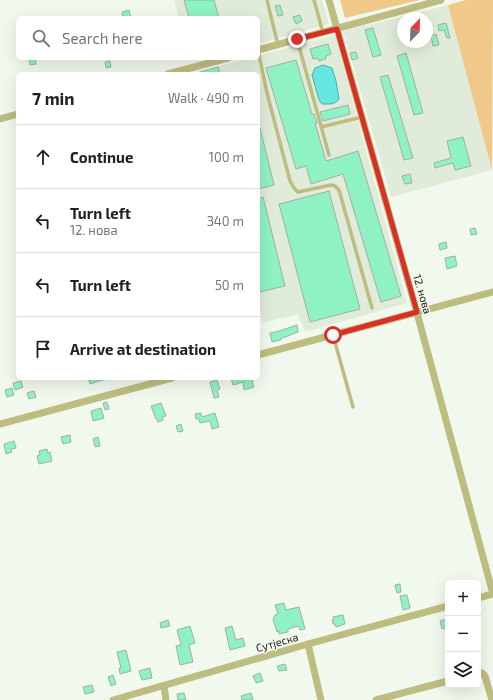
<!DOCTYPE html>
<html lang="en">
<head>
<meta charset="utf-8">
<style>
	body { margin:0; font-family:"Exo 2",sans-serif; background:#f2f2f2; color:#202124 }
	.controls { position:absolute; right:12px; bottom:12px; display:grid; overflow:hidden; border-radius:6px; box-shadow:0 4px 16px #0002 }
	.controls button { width:36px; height:36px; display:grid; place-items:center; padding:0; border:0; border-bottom:1px solid #e0e0e0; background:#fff; color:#202124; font:20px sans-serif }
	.compass { position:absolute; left:397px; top:12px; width:36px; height:36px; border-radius:50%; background:#fff; box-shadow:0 4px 16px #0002; rotate:23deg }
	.stop { position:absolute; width:12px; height:12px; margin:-9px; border:3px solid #d93025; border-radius:50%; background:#fff }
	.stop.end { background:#d93025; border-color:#fff; box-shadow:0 1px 4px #0008 }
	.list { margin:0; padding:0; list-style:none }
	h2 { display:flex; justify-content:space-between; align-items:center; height:52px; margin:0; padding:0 16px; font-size:17px }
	h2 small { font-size:13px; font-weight:400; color:#757577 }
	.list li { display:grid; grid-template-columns:26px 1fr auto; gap:12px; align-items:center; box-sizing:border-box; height:64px; padding:0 16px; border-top:1px solid #e0e0e0 }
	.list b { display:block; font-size:15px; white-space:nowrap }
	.list p { margin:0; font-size:13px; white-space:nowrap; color:#757577 }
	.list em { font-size:13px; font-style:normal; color:#757577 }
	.icon { flex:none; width:22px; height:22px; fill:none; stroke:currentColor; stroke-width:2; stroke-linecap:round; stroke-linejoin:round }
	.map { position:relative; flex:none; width:493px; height:700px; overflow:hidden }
	.search { position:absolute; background:#fff; box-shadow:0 4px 16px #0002; left:16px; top:16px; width:244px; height:44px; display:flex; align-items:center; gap:10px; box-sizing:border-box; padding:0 14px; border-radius:6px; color:#757577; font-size:15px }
	.panel { position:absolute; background:#fff; box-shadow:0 4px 16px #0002; left:16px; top:72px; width:244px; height:308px; border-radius:6px }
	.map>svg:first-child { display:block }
</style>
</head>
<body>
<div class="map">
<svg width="493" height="700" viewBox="0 0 493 700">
	<rect width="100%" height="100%" fill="#f1f8ed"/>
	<path fill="#e0ebda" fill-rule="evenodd" d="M174,0H322L329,24L258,44V18H179Z
		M448,5L492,170L391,197L343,31ZM403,18H427V42H403Z
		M335,35L407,303L305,332L298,314L263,323L258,304V74H198L197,72L250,58H258V56Z"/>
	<path fill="#f0c889" d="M340,0H420L345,18Z
		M466,0H493L492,170L448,5Z"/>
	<path fill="#65e7df" stroke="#51aca5" d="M323,65L332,68L336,81L339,99C335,105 329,104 322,104L319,100L312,75L315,68Z"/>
	<path fill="#8ff2c2" stroke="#a3aea8" d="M184,0H214L219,18H189Z
		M280,5L283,15L278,16L275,6Z
		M129,10L131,18H123L122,12Z
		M300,15L302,21L296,24L293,17Z
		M446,23L450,38H447L444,30L439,31L438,25Z
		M373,28L381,55L373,57L365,30Z
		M436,34L439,45L433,46L431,36Z
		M328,44L331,54L326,56V59L319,61L318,58L313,59L310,49Z
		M356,52L358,58L352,60L350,53Z
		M406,53L423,113L414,115L397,56Z
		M35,58L36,64L30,65L29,59Z
		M296,60L312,114H314L317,123H315L326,161L358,151L401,296L381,302L343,174L311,184L306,166L296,169L266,68Z
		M110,61L111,67L106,68L105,62Z
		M218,67L220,74H200V72Z
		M388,75L413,158L404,160L380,77Z
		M348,105L350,114L323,121L320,112Z
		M258,128H260L274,185L258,189Z
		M463,137L471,166L455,170L453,163L435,168L434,163L451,158L447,141Z
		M410,174L412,183L405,184L402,176Z
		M329,191L360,309L310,322L279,204Z
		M263,197L285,286L259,292L258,198Z
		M475,228L477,234L471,235L470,229Z
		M446,242L447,248L440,250L439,244Z
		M455,256L457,266L447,269L445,258Z
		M297,325L298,332L280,339L281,340L272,342L270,333L279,331Z
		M88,378H106V379L90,384Z
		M231,378H254V380H252L254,387L244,390L243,382L233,385Z
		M217,380L220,389L217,390L219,397L214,398L210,382Z
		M21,381L23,387L15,390L13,383Z
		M12,388L14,395L7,397L5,390Z
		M34,391L36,397L29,399L27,393Z
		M107,402L109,409L105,410L103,403Z
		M161,403L166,416L162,417L163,420L158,422L157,419H156L151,406Z
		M101,408L104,418L93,421L91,411Z
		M201,413L202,417L215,413L219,427L212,429L210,421L200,423L199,419H196L195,414Z
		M181,424L183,431L178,432L176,426Z
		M70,435L71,442L63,444L61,437Z
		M98,437L100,446L95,447L93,439Z
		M14,441L16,448L11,449L12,452L6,454L4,444Z
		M47,449L48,453L50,452L52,461L39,464L37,456L40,455L39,451Z
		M400,584L401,592L397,593L395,585Z
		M407,595L410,608L403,610L400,596Z
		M284,603L286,610L299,607L305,629L300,630L298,626L288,629V632L279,634V631L277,632L273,619L275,615L278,614L275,605Z
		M343,615L345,624L336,627L335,624H333L332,620H334L333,617Z
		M446,619L448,628L442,629L440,621Z
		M168,620L170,626L161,628L160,623Z
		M190,626L195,643L189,645L193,662L180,665L176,646L181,645L177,630Z
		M232,626L236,640L243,638L245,646L230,650L225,628Z
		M126,650L131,671L120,674L119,668H121L117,652Z
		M285,664L287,670L279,671L277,666Z
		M150,668L152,678L142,680L139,671Z
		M260,673L263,681L256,683L253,676Z
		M113,675L116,684L111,686L108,677Z
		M92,685L94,692L85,694L83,687Z
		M184,693L186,700H178L177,694Z
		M251,693L253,700H242L241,696Z"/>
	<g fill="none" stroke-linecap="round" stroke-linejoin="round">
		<path stroke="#bfbc81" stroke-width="3.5" d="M267,0L278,45
			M314,0L323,33
			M297,39L329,155
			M258,50L267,93L290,181L294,188L298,192L331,185L335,186L339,190L372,308
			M321,127L362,117
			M333,335L353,407"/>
		<path stroke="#bfbc81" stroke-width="7" d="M329,0L417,313L493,594
			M258,50L441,0
			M168,74L228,58
			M0,119L18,114
			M258,355L493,292
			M0,424L172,378
			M478,598L493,594
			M308,644L321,700
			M478,672L482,673L485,676L492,700
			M164,686L166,700
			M113,700L308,644L448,606
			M376,700L448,681"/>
	</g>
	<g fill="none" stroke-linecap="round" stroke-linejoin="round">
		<path stroke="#d93025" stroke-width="5" d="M297,39L337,29L417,312L333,335"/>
	</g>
	<g text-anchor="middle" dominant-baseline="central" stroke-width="3" stroke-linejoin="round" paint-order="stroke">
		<g font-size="11" fill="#21231f" stroke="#f1f8ed">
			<text transform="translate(423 294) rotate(74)">12. нова</text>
			<text transform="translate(277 642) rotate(-16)">Сутјеска</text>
		</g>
	</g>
</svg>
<div class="controls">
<button>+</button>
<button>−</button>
<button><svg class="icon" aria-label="layers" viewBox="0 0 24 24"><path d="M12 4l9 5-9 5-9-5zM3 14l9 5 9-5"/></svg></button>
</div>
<svg class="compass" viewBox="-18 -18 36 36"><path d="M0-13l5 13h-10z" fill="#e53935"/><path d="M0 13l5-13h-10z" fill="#757577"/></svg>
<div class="stop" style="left:333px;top:335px"></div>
<div class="stop end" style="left:297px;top:39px"></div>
<div class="search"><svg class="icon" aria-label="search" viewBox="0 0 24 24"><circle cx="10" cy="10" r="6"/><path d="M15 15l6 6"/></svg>Search here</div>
<section class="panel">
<h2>7 min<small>Walk · 490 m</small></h2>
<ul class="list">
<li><svg class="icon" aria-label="ahead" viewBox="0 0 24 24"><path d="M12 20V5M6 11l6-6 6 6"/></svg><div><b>Continue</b></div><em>100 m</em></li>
<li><svg class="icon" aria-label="left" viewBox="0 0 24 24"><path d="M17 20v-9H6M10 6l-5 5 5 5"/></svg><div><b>Turn left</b><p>12. нова</p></div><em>340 m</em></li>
<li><svg class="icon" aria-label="left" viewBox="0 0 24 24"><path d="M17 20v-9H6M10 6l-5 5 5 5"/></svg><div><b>Turn left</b></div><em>50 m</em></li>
<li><svg class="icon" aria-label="arrive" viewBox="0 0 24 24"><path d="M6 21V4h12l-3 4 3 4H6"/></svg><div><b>Arrive at destination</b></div></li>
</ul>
</section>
</div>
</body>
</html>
